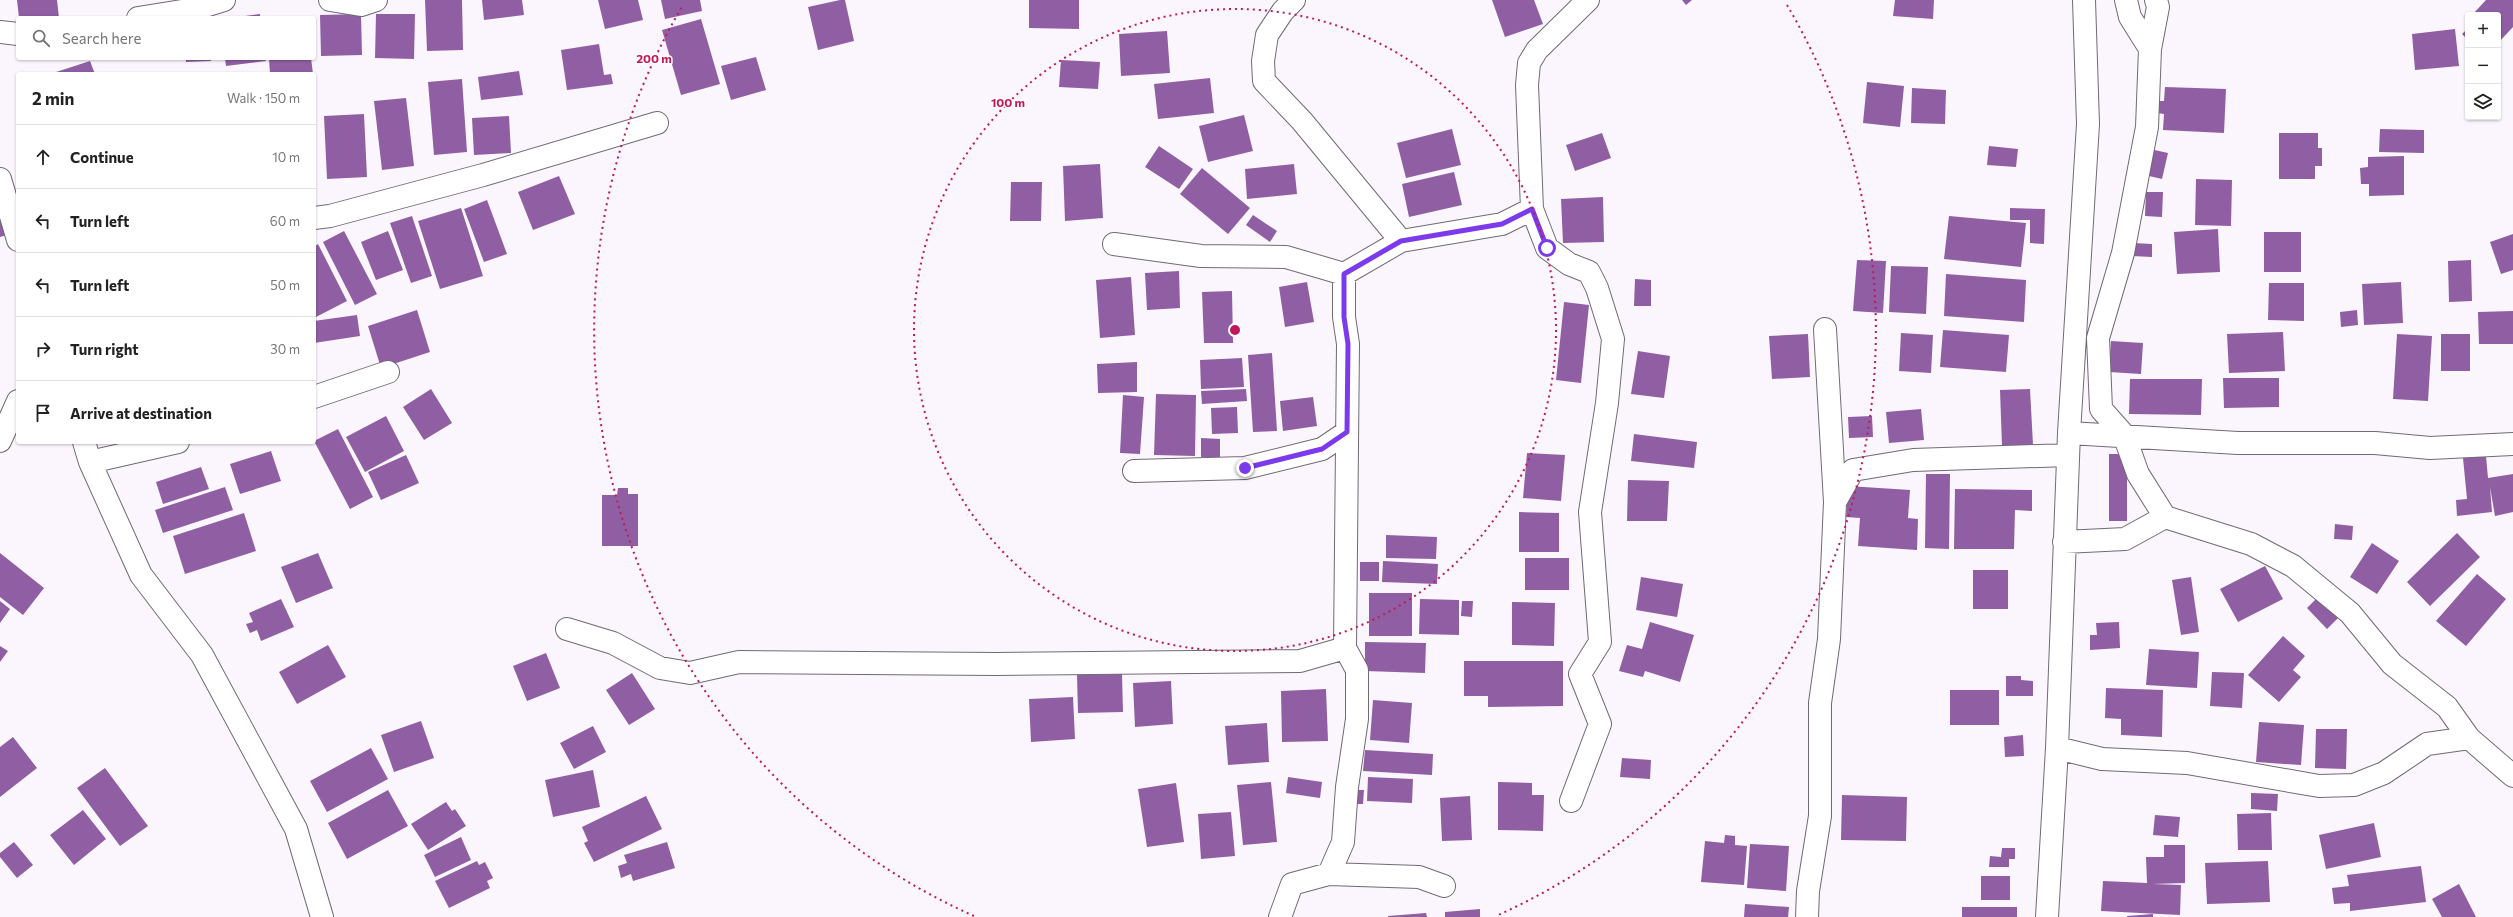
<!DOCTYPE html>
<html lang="en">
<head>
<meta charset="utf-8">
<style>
	body { margin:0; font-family:Commissioner,sans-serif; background:#f2f2f2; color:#222 }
	.controls { position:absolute; right:12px; top:12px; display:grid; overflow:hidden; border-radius:4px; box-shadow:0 1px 3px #0004 }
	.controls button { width:36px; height:36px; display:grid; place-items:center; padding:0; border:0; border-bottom:1px solid #e0e0e0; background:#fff; color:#222; font:20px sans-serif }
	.stop { position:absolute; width:12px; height:12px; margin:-9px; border:3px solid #7c3aed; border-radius:50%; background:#fff }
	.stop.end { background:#7c3aed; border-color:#fff; box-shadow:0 1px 4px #0008 }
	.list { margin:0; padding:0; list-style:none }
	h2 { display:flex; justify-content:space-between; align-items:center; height:52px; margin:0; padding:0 16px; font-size:17px }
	h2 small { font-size:13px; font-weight:400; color:#767676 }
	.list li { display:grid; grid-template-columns:26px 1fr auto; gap:12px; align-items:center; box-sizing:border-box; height:64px; padding:0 16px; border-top:1px solid #e0e0e0 }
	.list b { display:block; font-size:15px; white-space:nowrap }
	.list em { font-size:13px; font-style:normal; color:#767676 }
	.icon { flex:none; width:22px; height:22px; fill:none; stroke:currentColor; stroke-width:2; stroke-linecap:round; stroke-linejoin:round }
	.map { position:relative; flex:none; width:2513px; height:917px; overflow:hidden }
	.search { position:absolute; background:#fff; box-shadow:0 1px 3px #0004; left:16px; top:16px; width:300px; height:44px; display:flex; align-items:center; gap:10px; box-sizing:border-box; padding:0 14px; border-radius:4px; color:#767676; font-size:15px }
	.panel { position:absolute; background:#fff; box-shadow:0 1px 3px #0004; left:16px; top:72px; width:300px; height:372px; border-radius:4px }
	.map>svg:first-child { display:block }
</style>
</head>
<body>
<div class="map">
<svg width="2513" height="917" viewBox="0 0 2513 917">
	<rect width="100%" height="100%" fill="#fbf6fe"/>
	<path fill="#8f5ea3" d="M17,0H57L59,18H19Z
		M425,0H462L463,50L427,51Z
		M482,0H522L524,15L484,20Z
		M598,0H638L643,20L605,29Z
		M661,0H700L702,11L665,19Z
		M840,0H845L854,41L818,50L808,7Z
		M1029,0H1079V29L1029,28Z
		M1492,0H1534L1543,24L1505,37Z
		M1682,0H1692L1686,5Z
		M1895,0H1934L1933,19L1893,16Z
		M2486,0H2513V27L2498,43V15H2472Z
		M260,14V18H238V17Z
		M361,14L362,55L321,56L320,15Z
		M376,14H415L414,59L375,58Z
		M701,19L720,84L681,95L662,30Z
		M2468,28V40L2462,34Z
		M2455,29L2459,66L2415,70L2412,34Z
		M1167,31L1170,73L1121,76L1119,34Z
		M599,44L604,75L611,74L613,84L567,90L561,50Z
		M756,57L766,90L731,100L721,66Z
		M186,58H211V61L186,62Z
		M225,58H265L266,61L226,66Z
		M269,58H311L313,74H270Z
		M1061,60L1100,62L1098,89L1059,87Z
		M90,61L95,74H50Z
		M519,71L523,95L481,100L478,77Z
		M1210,78L1214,113L1158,119L1154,84Z
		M462,79L467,152L434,155L428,82Z
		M1867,82L1904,86L1900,127L1863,123Z
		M2165,87L2226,89L2224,133L2163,130L2164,114L2157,113V101H2164Z
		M1912,88L1946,90L1945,124L1911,123Z
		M406,98L414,166L382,170L374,101Z
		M364,114L367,177L327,179L324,116Z
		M1244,115L1253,151L1208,162L1199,126Z
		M509,116L511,153L474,155L472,118Z
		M1452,129L1461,165L1406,178L1397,143Z
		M2380,129L2424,130V153L2379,152Z
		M1602,133L1611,158L1575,171L1566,145Z
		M2279,133H2318V148H2322V166H2315V179H2279Z
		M1159,146L1193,169L1179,189L1145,167Z
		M1989,146L2018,149L2016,167L1987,165Z
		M2150,149L2168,153L2162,179L2145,175Z
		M2404,156V195L2369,196V184H2361L2360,168L2368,167V157Z
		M1100,164L1103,218L1065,221L1063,166Z
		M1294,164L1297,194L1247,199L1245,169Z
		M1202,168L1250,208L1228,234L1180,194Z
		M1454,172L1462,205L1409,217L1402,184Z
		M559,176L575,214L533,230L518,192Z
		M2196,179L2232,180L2231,226L2195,225Z
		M1011,182H1042L1041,221H1010Z
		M2146,192H2163L2162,217L2145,216Z
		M1603,197L1604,242L1563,243L1561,199Z
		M487,200L507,254L484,262L464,209Z
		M0,201L10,234L0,237Z
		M461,208L483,276L440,289L418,221Z
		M2010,208L2045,209L2044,244L2030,243V220H2010Z
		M1253,215L1277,231L1270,242L1246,225Z
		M412,216L432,276L411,283L390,223Z
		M1949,216L2026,223L2021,267L1944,259Z
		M2218,229L2220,272L2177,274L2174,232Z
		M344,231L377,294L355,305L323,242Z
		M388,231L403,270L376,280L361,242Z
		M2264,232H2301V272H2264Z
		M2513,234V270L2501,274L2490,242Z
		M2133,243L2152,244V257L2132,256Z
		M318,244L347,301L314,318V247Z
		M1857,260L1886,261L1883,313L1853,311Z
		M2471,260L2472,301L2449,302L2448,261Z
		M1891,266L1928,267L1926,314L1889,312Z
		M1179,271L1180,308L1147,310L1145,273Z
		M1946,274L2026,280L2024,322L1944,316Z
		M1131,277L1135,335L1100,338L1096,280Z
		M1635,279L1651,280V306H1634Z
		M1307,282L1314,322L1285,327L1279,287Z
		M2401,282L2403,323L2364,325L2362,284Z
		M2269,283H2304V321L2268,320Z
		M1232,291L1233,343H1204L1202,292Z
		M1564,302L1589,305L1581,383L1556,380Z
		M417,310L430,352L381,368L368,326Z
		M2357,310L2358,325L2341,327L2340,312Z
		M2513,311V344H2479L2478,312Z
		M357,315L360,336L314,343V321Z
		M1943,330L2009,335L2006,372L1940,367Z
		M2283,332L2285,371L2229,373L2227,334Z
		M1901,333L1933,335L1931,373L1899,371Z
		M1808,334L1810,377L1772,379L1769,336Z
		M2397,334L2432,336L2428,401L2393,399Z
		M2441,334H2470V371H2441Z
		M2111,341L2143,343L2141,374L2109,372Z
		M1638,351L1670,356L1664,398L1631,394Z
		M1272,353L1277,431L1253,432L1248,355Z
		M1242,358L1244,387L1201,389L1200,360Z
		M1137,362V392L1098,393L1097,364Z
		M2223,378H2279V407L2224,408Z
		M2130,379H2202L2201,415L2129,414Z
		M431,389L452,423L424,440L403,407Z
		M1246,389L1247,401L1202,404L1201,391Z
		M2030,389L2033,445L2002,446L2000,390Z
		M1156,394L1196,395L1195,456L1154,455Z
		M1123,395L1144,397L1140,454L1120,453Z
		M1313,397L1317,426L1283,431L1280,401Z
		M1237,407L1238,433L1212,434L1211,408Z
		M1921,409L1924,440L1889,443L1886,412Z
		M386,416L404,451L365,472L346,437Z
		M1872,416L1873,437L1849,438L1848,417Z
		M338,429L373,497L350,509L314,441Z
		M1634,434L1697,442L1694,468L1631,461Z
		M1201,438L1220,439V457H1201Z
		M271,451L281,481L240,494L230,464Z
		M1527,453L1565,455L1561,501L1523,498Z
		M2109,454H2127V521H2109Z
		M406,455L419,483L381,500L368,472Z
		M2486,456L2488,478L2513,474V512L2495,516L2490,487L2492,512L2457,516L2456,500L2467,499L2463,458Z
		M201,467L209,489L163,504L156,482Z
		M1926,474H1950L1949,549L1925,548Z
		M1628,480L1669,481L1667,521H1627Z
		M1848,486L1910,490L1908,518L1918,519L1917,550L1858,546L1860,518L1846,517Z
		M225,487L233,510L163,533L155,510Z
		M618,488H628V494H638V546H602V495H617Z
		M1955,489L2032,490V511L2015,510L2014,549H1954Z
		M1519,512L1559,513V552H1519Z
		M244,513L256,551L185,574L173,536Z
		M2335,524L2353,526L2352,540L2334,539Z
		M2457,533L2480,557L2430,606L2407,582Z
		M1386,535L1437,537L1436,559L1386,558Z
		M2372,543L2399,561L2377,594L2350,577Z
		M0,553L44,588L23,615L0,597Z
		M318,553L333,588L296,603L281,567Z
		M1525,558H1569V590H1525Z
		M1383,561L1438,564L1437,584L1382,582Z
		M1360,562H1379V581H1360Z
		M2265,566L2283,599L2238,622L2220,589Z
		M1973,570H2008V609H1973Z
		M2477,574L2506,599L2466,646L2436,621Z
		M1641,577L1683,584L1677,617L1636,610Z
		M2191,577L2199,632L2181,635L2172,580Z
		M1369,593H1412V636H1369Z
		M2322,593L2342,614L2327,629L2307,608Z
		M281,599L294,627L261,641L257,630L250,633L246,624L253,622L249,613Z
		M1420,599L1459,600V635L1419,634Z
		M0,601L10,609L0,623Z
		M1462,601H1473L1472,617L1461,616Z
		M1512,602L1555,603L1554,646L1512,645Z
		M1650,622L1694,635L1680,682L1645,671L1643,677L1619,671L1627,645L1642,649Z
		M2119,622L2120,648L2090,650V635H2097L2096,623Z
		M2283,636L2305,656L2293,670L2301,677L2279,702L2248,675Z
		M1365,642L1426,643L1425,673L1365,671Z
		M328,645L346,677L297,704L279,672Z
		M0,646L8,651L0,662Z
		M2149,649L2199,652L2197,688L2146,685Z
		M546,653L560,688L527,701L513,666Z
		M1464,661H1563V706L1488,707V696H1464Z
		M2212,672L2244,673L2242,708L2210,706Z
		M632,673L655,709L629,725L606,690Z
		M1122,674L1123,712L1078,713L1077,675Z
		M2006,676H2021V680L2033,681V696H2006Z
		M1171,681L1173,724L1135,727L1133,683Z
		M2106,688L2163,690L2162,737L2121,735V719L2105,718Z
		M1326,689L1328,741L1282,742L1281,691Z
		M1950,690H1999V725H1950Z
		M1073,697L1075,739L1031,742L1029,699Z
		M1373,700L1412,703L1409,743L1370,740Z
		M421,721L434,758L394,772L381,735Z
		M2259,722L2304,725L2301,765L2256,762Z
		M1267,723L1269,762L1228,765L1225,726Z
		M593,726L606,752L574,769L560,743Z
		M2316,729H2347L2346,769L2315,768Z
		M2023,735L2024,756L2005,757L2004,737Z
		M13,737L37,768L0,797V747Z
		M371,748L388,779L327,812L310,781Z
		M1365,750L1433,754L1432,775L1363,771Z
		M1622,758L1651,760L1650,779L1620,777Z
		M105,768L148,826L120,846L77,788Z
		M593,770L600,807L553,817L545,780Z
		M1288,777L1322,782L1320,798L1286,793Z
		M1368,777L1413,779L1412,803L1367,801Z
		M1271,782L1277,842L1243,845L1237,785Z
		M1498,782L1532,783V795H1544L1543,831L1498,830Z
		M1176,783L1184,842L1147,847L1138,789Z
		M388,790L408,826L347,859L328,823Z
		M1351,790H1364L1363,804H1351Z
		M2251,793L2278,794L2277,811L2251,809Z
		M1842,795L1907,797L1906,841L1841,840Z
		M646,796L662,829L594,862L584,843L588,841L582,827Z
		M1470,796L1472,840L1442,841L1440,798Z
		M446,802L452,811L455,809L466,826L428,850L411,824Z
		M83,810L106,839L74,865L50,835Z
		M1231,812L1235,856L1201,859L1198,814Z
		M2271,813L2272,850H2238L2237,814Z
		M2155,815L2180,817L2178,837L2153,835Z
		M2374,823L2381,857L2326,869L2319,835Z
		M1725,835L1735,836V845L1747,846L1744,885L1701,882L1705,841L1724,843Z
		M461,837L471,860L435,877L424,855Z
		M14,842L33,865L17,878L0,857V853Z
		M667,842L675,868L633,881L631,874L621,878L618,866L627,863L624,855Z
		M1750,844L1789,846L1786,891L1747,888Z
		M2164,845H2185V883L2152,884L2181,885L2180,915L2101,911L2103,881L2147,883L2146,857H2164Z
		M2002,848H2015V859H2009V867H1989L1990,856L2001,857Z
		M477,861L479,865L485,862L493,878L487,881L490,888L449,908L435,881Z
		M2268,861L2270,902L2207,904L2205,863Z
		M2421,866L2426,902L2350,911V903L2334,904L2332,888L2349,886L2347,875Z
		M1981,876H2010V900H1981Z
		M2459,884L2476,917H2442L2432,899Z
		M1745,904L1789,907L1788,917H1744Z
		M1962,907H2017V917H1962Z
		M1480,909V917H1445V912Z
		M1426,913L1427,917H1388V916Z
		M2153,914V917H2127V916Z"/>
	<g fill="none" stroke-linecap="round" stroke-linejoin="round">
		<defs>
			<path id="minor" d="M330,0L361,5L376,0
				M1294,0L1283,11L1267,35L1263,61L1264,81L1302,121L1401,241
				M2126,0L2130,17L2150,49L2147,127L2123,253L2098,338L2101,409L2124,435L2138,474L2165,517L2251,544L2293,566L2350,613L2392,664L2447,707L2469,738L2513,776
				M138,18L195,9L224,0
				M0,32L18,34
				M2150,49L2158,7L2156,0
				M0,179L18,240
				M314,218L330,216L483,175L657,123
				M1114,244L1201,256L1286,257L1344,274L1401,241L1502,224L1532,209
				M1825,329L1835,502
				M314,397L388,372
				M2069,433L2238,443H2375L2430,448L2513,444
				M0,441L18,401
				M84,442L90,462L178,442
				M90,462L141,575L202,655L296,829L322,917
				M1134,471L1245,468L1322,449L1347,432
				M2064,542L2125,539L2165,517
				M567,629L613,643L660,668L690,673L739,662L996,664L1300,661L1345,648
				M2057,748L2102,759L2187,763L2319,786L2354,785L2384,773L2427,744L2469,738
				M1571,801L1600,724L1580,674L1600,642L1590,512L1607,403L1613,339L1597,288L1589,272L1569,264L1547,248L1532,209L1527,85L1529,63L1537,50L1588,0
				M1329,874L1419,877L1444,886
				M1280,917L1292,884L1329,874L1343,842L1347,787L1357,719V670L1345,648L1348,344L1344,317V274
				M1807,917L1808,891L1820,816V703L1829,639L1835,502L1853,470L1913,460L2068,455
				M2047,917L2057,748L2069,433L2088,124L2084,0"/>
		</defs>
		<use href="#minor" stroke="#716a75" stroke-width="24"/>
		<use href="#minor" stroke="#fff" stroke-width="22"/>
	</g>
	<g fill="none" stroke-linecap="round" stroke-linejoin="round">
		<path stroke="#7c3aed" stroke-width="5" d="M1245,468L1322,449L1347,432L1348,344L1344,317V274L1401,241L1502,224L1532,209L1547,248"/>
	</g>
	<g fill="none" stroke="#c2185b" stroke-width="2" stroke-dasharray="2 4">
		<circle cx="1235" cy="330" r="321"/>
		<path d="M974 916A641 641 0 0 1 683 5M1787 5A641 641 0 0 1 1496 916"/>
	</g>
	<circle cx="1235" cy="330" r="6" fill="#c2185b" stroke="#fff" stroke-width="2"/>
	<g font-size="12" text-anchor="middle" font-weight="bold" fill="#c2185b" stroke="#fff" stroke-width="3" stroke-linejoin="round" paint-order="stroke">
		<text x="654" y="63">200 m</text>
		<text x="1008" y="107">100 m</text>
	</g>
</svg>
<div class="controls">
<button>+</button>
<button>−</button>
<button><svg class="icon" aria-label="layers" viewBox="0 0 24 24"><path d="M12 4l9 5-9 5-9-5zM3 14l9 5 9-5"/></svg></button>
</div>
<div class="stop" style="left:1547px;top:248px"></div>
<div class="stop end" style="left:1245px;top:468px"></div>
<div class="search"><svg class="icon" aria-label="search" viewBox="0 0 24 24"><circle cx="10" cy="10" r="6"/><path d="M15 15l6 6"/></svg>Search here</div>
<section class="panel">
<h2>2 min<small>Walk · 150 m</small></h2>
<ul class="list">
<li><svg class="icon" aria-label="ahead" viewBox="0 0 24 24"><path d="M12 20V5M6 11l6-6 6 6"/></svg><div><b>Continue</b></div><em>10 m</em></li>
<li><svg class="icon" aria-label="left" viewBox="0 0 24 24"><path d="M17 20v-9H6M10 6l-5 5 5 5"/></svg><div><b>Turn left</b></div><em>60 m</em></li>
<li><svg class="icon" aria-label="left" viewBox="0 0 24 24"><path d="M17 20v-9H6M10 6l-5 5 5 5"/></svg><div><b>Turn left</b></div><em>50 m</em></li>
<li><svg class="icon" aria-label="right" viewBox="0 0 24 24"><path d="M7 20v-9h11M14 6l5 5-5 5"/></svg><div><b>Turn right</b></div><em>30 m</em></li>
<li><svg class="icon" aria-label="arrive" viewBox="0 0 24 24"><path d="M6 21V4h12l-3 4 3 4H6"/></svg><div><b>Arrive at destination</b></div></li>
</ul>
</section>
</div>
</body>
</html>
